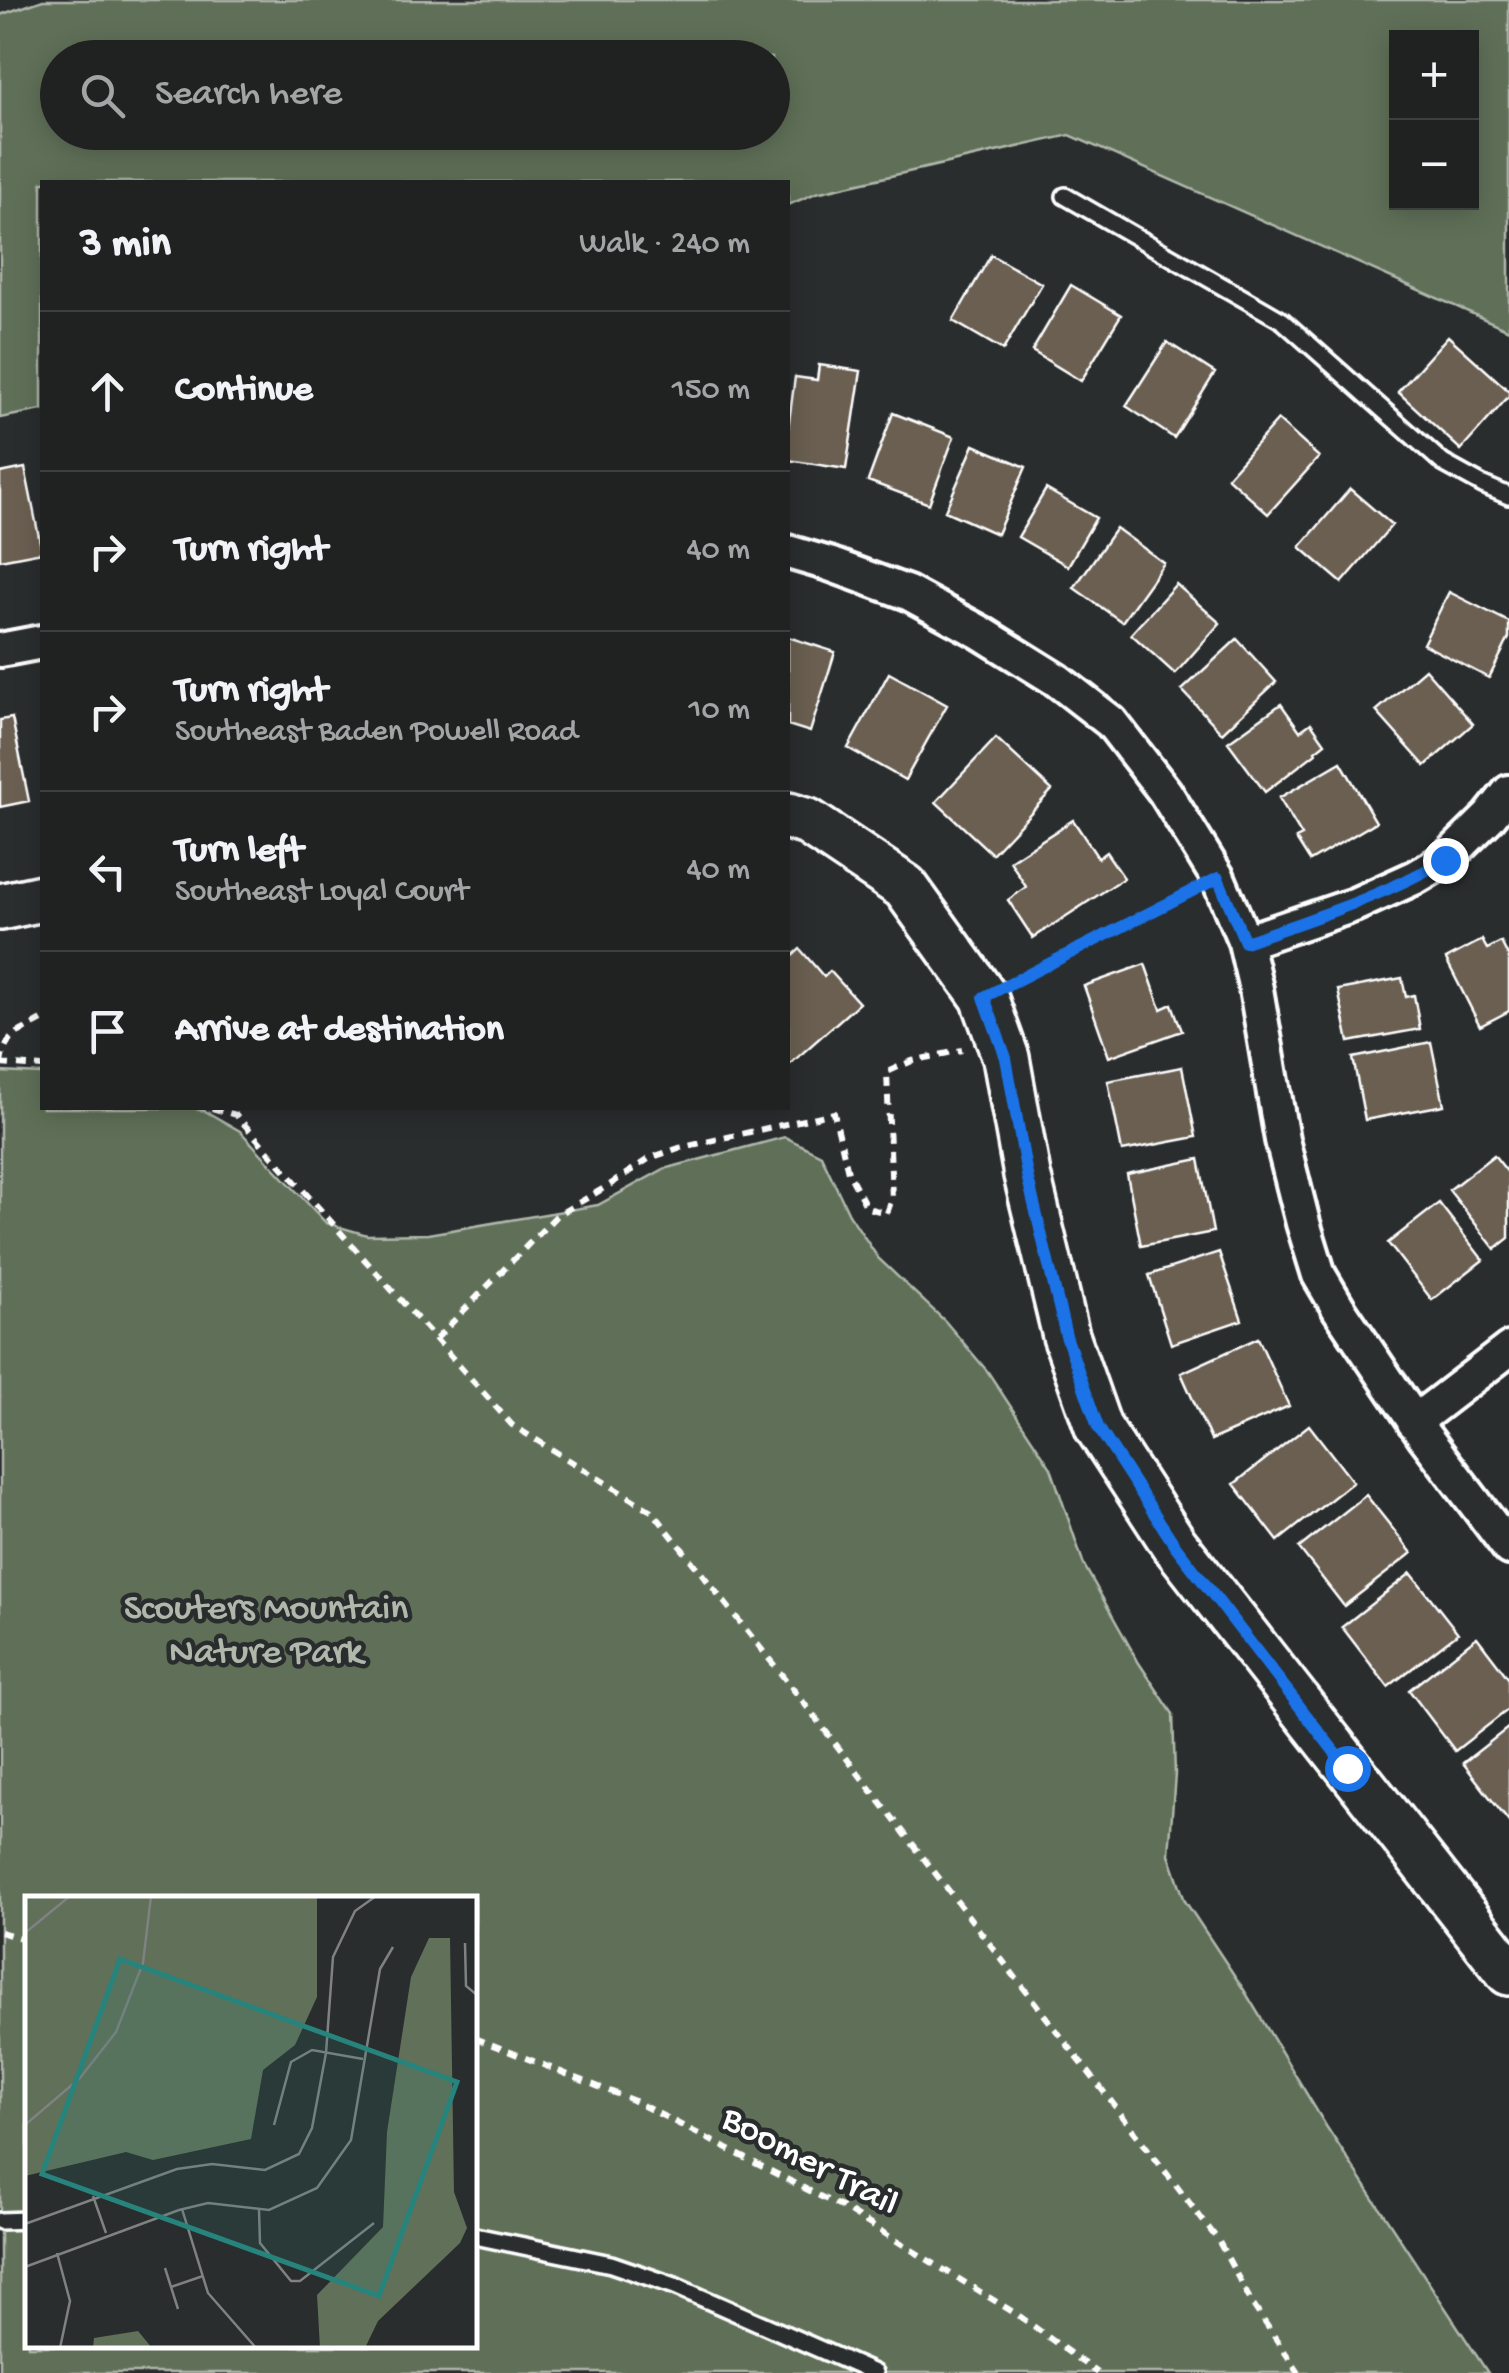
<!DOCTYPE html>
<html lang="en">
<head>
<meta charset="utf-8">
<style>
	body { margin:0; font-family:"Gochi Hand",sans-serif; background:#282a2a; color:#f1f3f6 }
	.controls { position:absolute; right:30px; top:30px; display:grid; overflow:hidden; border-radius:0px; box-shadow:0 5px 25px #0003 }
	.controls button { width:90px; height:90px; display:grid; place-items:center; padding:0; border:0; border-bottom:2px solid #3d3f40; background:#202222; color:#f1f3f6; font:50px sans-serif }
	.stop { position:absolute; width:30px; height:30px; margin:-22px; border:8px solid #1a73e8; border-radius:50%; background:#fff }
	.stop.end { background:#1a73e8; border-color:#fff; box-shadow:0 2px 10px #0008 }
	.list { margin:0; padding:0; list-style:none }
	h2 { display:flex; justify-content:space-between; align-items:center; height:130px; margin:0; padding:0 40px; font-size:42px }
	h2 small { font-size:32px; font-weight:400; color:#a2a4a5 }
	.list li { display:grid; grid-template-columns:65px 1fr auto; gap:30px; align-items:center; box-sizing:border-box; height:160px; padding:0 40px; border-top:2px solid #3d3f40 }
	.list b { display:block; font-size:38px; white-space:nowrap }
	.list p { margin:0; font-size:32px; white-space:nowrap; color:#a2a4a5 }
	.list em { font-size:32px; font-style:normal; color:#a2a4a5 }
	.icon { flex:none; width:55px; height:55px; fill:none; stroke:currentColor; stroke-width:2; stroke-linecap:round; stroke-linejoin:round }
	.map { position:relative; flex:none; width:1509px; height:2373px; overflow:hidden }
	.search { position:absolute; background:#202222; box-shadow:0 5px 25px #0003; left:40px; top:40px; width:750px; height:110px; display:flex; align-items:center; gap:25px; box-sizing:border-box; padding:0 35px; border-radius:55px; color:#a2a4a5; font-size:38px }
	.panel { position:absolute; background:#202222; box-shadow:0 5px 25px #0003; left:40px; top:180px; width:750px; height:930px; border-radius:0px }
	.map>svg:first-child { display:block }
</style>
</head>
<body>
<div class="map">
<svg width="1509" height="2373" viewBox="0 0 1509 2373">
	<rect width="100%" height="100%" fill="#2a2d2e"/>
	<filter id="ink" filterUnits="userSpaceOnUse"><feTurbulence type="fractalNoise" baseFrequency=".01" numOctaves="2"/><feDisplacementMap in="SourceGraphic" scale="20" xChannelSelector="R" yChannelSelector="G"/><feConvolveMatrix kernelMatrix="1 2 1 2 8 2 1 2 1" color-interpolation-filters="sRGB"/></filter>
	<g filter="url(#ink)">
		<path fill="#607059" stroke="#b0b8ac" stroke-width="2.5" fill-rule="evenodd" d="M43,0H1509V330L1070,135L816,193L788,205V182H42V410L0,418V15ZM1396,38H1472V202H1396ZM58,58H772V132H58Z
			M0,1072L42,1074V1108H193L205,1111L240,1131L326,1223L367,1235L428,1234L598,1205L664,1169L785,1137L821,1155L849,1214L878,1258L945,1321L988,1372L1051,1468L1084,1565L1139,1663L1173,1714L1175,1774L1169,1854L1185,1901L1244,1990L1326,2126L1488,2373H0ZM28,1898H475V2346H28Z"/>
		<path fill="#6a5f51" stroke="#fff" stroke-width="2.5" d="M991,255L1042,284L1003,350L953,321Z
			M1071,285L1121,315L1081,381L1032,351Z
			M1448,336L1509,391V396L1461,450L1398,392Z
			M1167,342L1215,373L1174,438L1126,406Z
			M819,365L861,371L846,469L788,460V429L795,377L817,380Z
			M893,413L954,437L929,504L868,481Z
			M1278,420L1319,457L1268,514L1227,477Z
			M974,445L1026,467L997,534L945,511Z
			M25,468L42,552L0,560V473Z
			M1046,489L1096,518L1068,566L1018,537Z
			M1350,489L1392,525L1342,583L1300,547Z
			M1116,528L1164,563L1122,622L1074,588Z
			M1176,584L1220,623L1175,674L1131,634Z
			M1449,592L1509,622V638L1489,678L1423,644Z
			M788,637L835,652L810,732L788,725Z
			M1237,639L1276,682L1222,733L1182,690Z
			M1425,669L1473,724L1425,766L1376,711Z
			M889,673L947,705L905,780L848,748Z
			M1281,704L1300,731L1311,723L1325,743L1315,751L1316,753L1265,792L1228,742Z
			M12,718L29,801L0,807V720Z
			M996,738L1052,790L992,854L936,802Z
			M1341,762L1376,822L1310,861L1296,839L1302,836L1279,798Z
			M1073,820L1098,858L1106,852L1124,878L1033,938L1008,900L1026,887L1010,861Z
			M1482,940L1487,949L1501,942L1509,958V1011L1480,1026L1446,959Z
			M800,949L824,977L830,971L859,1003L788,1066V960Z
			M1145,964L1161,1009L1172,1004L1182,1031L1109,1057L1084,986Z
			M1402,978L1406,997L1414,995L1420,1029L1349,1042L1338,990Z
			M1431,1042L1444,1105L1365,1120L1353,1058Z
			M1182,1067L1196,1137L1122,1151L1108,1081Z
			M1494,1155L1509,1174V1238L1495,1249L1449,1190Z
			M1199,1159L1213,1232L1141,1246L1127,1174Z
			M1439,1203L1483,1260L1432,1300L1388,1243Z
			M1219,1252L1242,1320L1171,1344L1149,1275Z
			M1258,1338L1289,1406L1211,1440L1181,1373Z
			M1309,1425L1353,1482L1278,1541L1234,1484Z
			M1366,1495L1412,1553L1344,1606L1299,1548Z
			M1411,1573L1458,1633L1388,1687L1342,1627Z
			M1477,1637L1509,1679V1709L1455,1751L1409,1690Z
			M1509,1727V1822L1463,1763Z"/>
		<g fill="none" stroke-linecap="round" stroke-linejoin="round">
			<defs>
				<path id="lane" d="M1065,196L1283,321L1443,463L1483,485L1509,496
					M0,2221L28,2220
					M475,2236L611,2264L675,2286L874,2373"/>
				<path id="street" d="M788,552L829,564L908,593L980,632L1057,680L1111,722L1165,792L1218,878L1245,942L1256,989L1282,1140L1303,1223L1319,1275L1339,1309L1425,1437L1509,1548
					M0,650L42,642
					M1245,942L1354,905L1416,877L1445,860L1489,817L1509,792
					M1414,1422L1509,1349"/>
				<path id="secondary" d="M788,816L808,822L905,887L984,997L1006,1058L1027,1175L1066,1336L1098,1427L1174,1544L1509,1972
					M0,907L42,898"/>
			</defs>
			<use href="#lane" stroke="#fff" stroke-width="22"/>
			<use href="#street" stroke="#fff" stroke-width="40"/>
			<use href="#secondary" stroke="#fff" stroke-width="52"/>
			<path stroke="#fff" stroke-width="6" stroke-dasharray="10 8" stroke-linecap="butt" d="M1020,978L1188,894
				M0,1064L42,1067
				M1,1064C5,1033 18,1034 42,1020
				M212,1108L236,1115L512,1425L653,1512L804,1703L1218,2240L1253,2305L1299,2373
				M436,1339L556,1216L611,1184L650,1158L679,1148L834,1113L848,1172L867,1208L887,1213L892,1199L887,1072L912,1061L962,1050
				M0,1932L28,1940
				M475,2038L632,2100L843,2208L1018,2315L1097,2373"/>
			<use href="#lane" stroke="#2a2d2e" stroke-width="15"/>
			<use href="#street" stroke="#2a2d2e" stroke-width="32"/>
			<use href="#secondary" stroke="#2a2d2e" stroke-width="45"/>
		</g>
	</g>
	<g fill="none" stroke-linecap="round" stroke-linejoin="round" filter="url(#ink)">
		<path stroke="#1a73e8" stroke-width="12" d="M1347,1768L1174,1544L1098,1427L1066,1336L1027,1175L1006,1058L984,997L1218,878L1245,942C1313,918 1382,897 1445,860"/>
	</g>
	<g text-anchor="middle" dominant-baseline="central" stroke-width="9" stroke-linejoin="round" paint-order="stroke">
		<g font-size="38" fill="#b0b8ac" stroke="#2a2d2e">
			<text x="266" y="1610">Scouters Mountain<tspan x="266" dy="44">Nature Park</tspan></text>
		</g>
		<g font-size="38" fill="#fff" stroke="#2a2d2e">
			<text transform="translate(809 2163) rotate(28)">Boomer Trail</text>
		</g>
	</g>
	<g transform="translate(25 1896)">
		<rect width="452" height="452" fill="#2a2d2e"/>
		<path d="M0,0H292V101L270,149L238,174L226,243L128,264L101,256L0,280ZM404,42H425L429,296L442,332L435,347L353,425L340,452H295L292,399L358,331L362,236L386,81ZM113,435L127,452H68L69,442Z" fill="#607059"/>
		<path fill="none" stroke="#7f8182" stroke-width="2.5" d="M0,37L45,0M440,47L441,90L452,99M452,99V236M0,229L55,182L91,136L118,67L126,0M249,229L266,166L287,154L338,163M68,300L81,337M157,313L183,397L231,452M234,314L235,347L266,385H275L349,327M0,328L152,273L187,268L240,274L274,258L287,232L301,157L308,61L330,15L351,0M32,357L45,405L35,452M0,371L154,314L183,307L244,314L292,292L326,244L355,73L368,51M140,372L153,413M146,391L178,380"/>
		<path fill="#27847c" fill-opacity="0.15" stroke="#27847c" stroke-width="5" d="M95,63L432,186L354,400L17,278Z"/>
		<rect width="452" height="452" fill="none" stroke="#fff" stroke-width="5"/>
	</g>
</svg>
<div class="controls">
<button>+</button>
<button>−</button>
</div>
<div class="stop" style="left:1347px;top:1768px"></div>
<div class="stop end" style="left:1445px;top:860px"></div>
<div class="search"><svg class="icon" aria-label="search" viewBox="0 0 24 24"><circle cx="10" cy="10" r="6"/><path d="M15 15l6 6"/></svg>Search here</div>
<section class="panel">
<h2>3 min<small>Walk · 240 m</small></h2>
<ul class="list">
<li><svg class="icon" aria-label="ahead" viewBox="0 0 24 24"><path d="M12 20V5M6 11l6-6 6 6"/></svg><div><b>Continue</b></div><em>150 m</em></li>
<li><svg class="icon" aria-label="right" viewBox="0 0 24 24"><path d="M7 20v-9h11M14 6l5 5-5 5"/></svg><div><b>Turn right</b></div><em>40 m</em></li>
<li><svg class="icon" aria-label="right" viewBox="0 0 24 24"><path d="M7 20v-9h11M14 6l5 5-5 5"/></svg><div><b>Turn right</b><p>Southeast Baden Powell Road</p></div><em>10 m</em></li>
<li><svg class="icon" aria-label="left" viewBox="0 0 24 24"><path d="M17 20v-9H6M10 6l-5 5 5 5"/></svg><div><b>Turn left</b><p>Southeast Loyal Court</p></div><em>40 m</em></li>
<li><svg class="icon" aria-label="arrive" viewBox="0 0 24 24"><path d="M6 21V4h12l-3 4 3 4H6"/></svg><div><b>Arrive at destination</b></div></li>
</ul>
</section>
</div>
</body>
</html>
